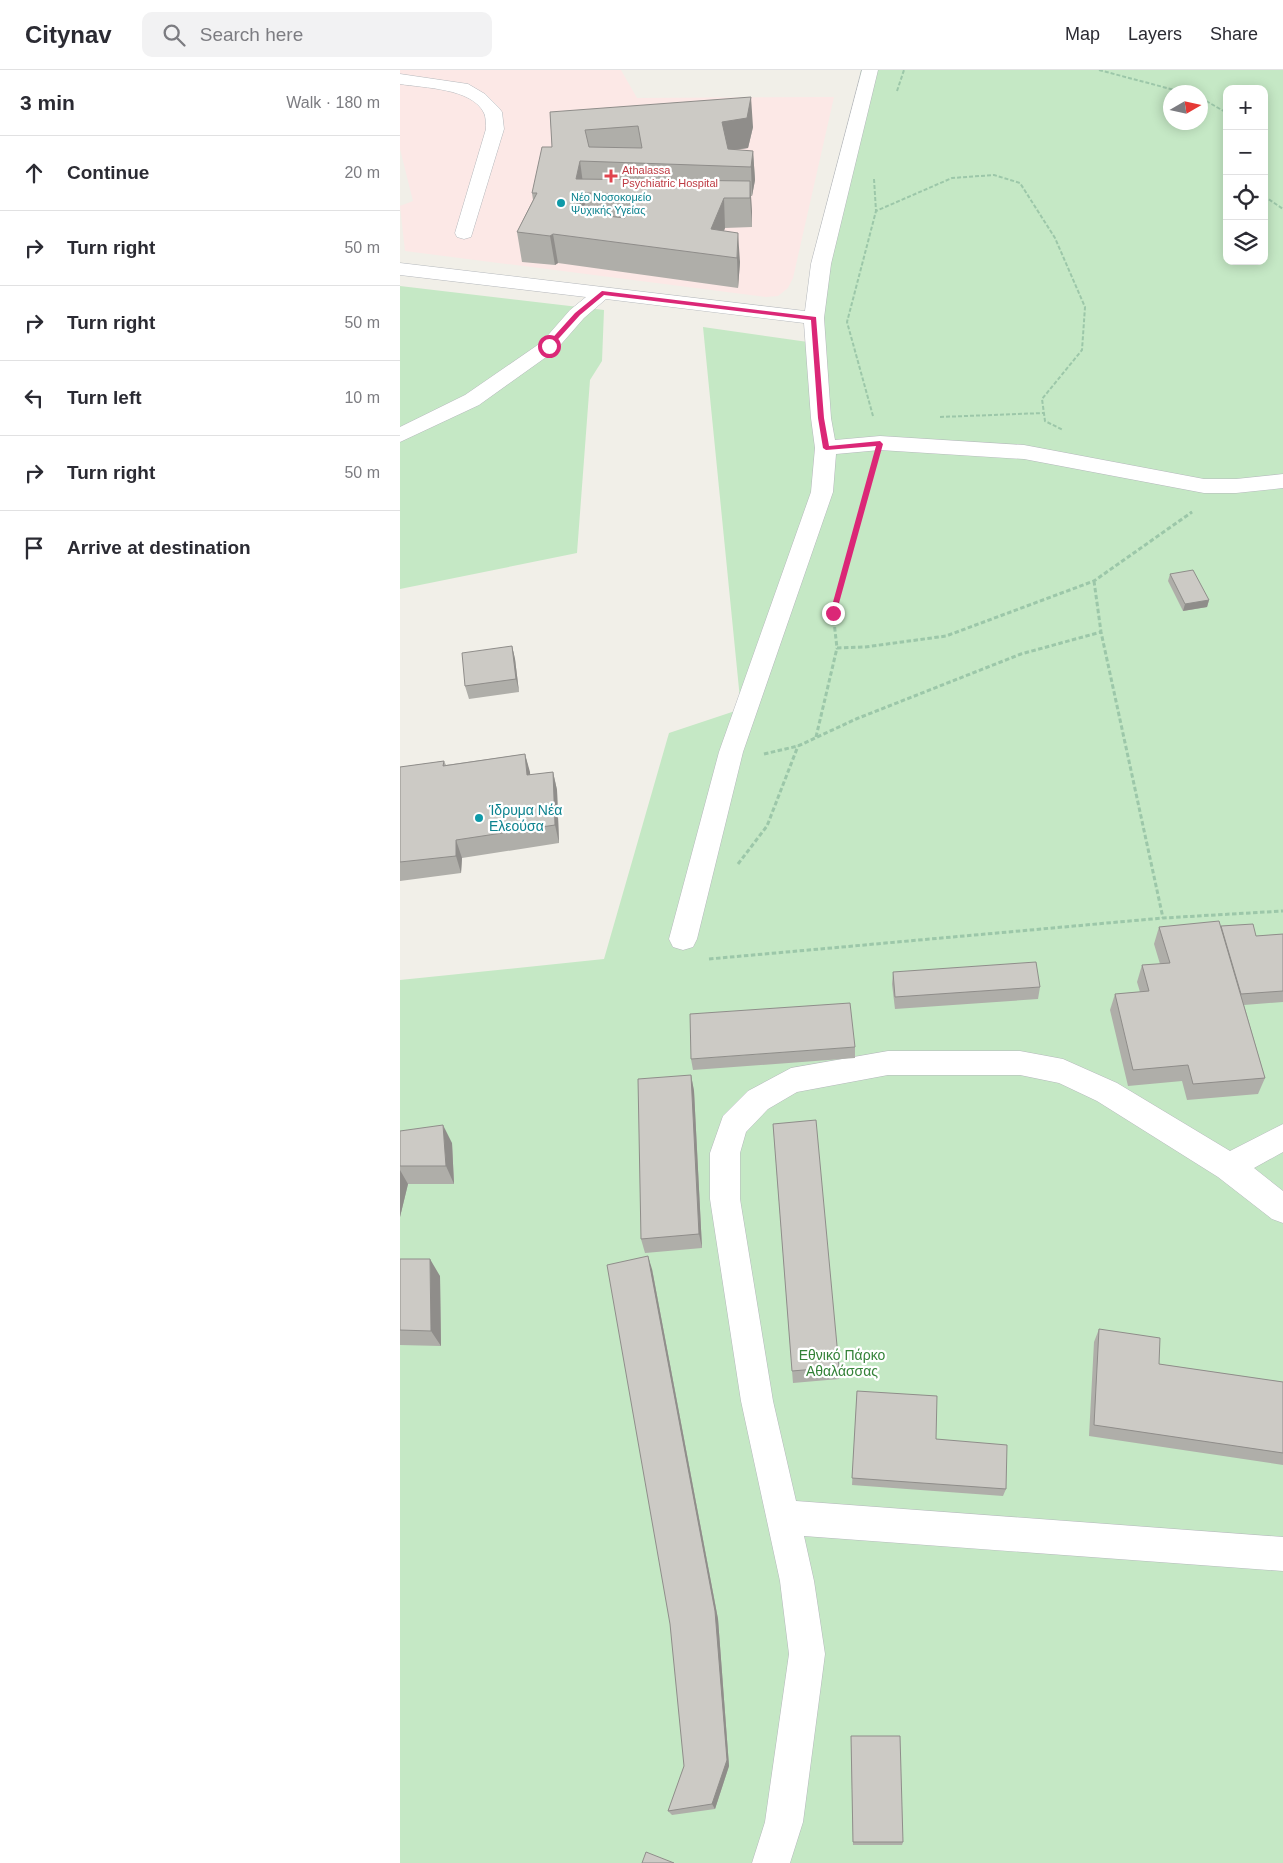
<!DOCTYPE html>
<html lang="en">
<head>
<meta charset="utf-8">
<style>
	body { margin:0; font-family:Helvetica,sans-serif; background:#f2f2f3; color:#2b2b33 }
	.controls { position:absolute; right:15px; top:15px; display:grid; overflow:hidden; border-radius:10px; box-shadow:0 2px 12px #0003 }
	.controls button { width:45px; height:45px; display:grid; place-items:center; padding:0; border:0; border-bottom:1px solid #e1e1e2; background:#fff; color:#2b2b33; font:25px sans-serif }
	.compass { position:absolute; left:763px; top:15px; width:45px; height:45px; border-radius:50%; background:#fff; box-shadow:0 2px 12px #0003; rotate:81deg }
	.stop { position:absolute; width:15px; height:15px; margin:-11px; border:4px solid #db2777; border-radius:50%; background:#fff }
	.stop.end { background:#db2777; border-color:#fff; box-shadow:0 1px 5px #0008 }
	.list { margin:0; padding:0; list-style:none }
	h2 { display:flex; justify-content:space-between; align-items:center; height:65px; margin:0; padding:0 20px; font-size:21px }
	h2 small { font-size:16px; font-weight:400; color:#7c7c81 }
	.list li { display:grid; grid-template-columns:32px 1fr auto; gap:15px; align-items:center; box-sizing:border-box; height:75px; padding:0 20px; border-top:1px solid #e1e1e2 }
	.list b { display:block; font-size:19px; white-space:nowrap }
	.list em { font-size:16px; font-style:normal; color:#7c7c81 }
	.icon { flex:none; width:28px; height:28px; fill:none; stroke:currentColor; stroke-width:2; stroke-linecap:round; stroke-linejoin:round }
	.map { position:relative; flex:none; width:883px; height:1793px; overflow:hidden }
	header { display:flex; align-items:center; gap:30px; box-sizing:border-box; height:70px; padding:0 25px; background:#fff; border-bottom:1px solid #e1e1e2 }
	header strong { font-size:24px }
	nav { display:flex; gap:28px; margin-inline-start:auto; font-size:18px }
	.search { width:350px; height:45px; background:#f2f2f3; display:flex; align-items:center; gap:12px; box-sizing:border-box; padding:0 18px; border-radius:10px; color:#7c7c81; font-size:19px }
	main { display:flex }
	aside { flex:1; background:#fff }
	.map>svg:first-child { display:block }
</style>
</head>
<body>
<header>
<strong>Citynav</strong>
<div class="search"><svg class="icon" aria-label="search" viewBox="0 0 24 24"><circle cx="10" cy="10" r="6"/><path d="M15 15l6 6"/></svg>Search here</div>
<nav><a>Map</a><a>Layers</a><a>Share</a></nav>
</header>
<main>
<aside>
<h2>3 min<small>Walk · 180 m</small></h2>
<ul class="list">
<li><svg class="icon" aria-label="ahead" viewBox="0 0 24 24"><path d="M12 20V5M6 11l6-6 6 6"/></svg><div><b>Continue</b></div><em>20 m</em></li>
<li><svg class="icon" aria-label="right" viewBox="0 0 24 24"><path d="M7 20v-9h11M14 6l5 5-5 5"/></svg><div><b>Turn right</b></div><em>50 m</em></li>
<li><svg class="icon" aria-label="right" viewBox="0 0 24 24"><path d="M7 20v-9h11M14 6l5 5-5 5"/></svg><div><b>Turn right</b></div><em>50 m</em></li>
<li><svg class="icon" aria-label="left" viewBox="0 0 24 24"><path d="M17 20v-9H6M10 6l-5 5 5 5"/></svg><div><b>Turn left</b></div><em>10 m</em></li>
<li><svg class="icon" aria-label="right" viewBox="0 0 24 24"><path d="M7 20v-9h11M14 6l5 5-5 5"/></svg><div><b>Turn right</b></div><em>50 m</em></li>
<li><svg class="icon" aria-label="arrive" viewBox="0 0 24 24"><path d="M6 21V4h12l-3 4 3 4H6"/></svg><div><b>Arrive at destination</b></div></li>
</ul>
</aside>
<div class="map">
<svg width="883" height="1793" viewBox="0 0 883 1793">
	<rect width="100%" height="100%" fill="#f1efe8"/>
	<path fill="#fce8e6" d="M0,0H221L237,28L434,27L393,208L388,218L378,226L366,227L5,181L0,136L13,131L0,79Z"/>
	<path fill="#c5e8c5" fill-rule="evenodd" d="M461,0H883V1793H0V910L204,889L269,663L341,639L303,257L415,273ZM827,19H864V191H827ZM771,22H801V52H771Z
		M0,216L204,240L202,291L190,310L177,483L0,519Z"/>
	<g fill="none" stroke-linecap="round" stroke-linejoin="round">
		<defs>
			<path id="minor" d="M462,0H478L431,194L424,248L431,348L435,370L480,366L624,375L804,409H836L883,404V418L836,423H804L624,389L480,380L436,384L433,422L343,682L297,869L293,877L283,880L273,877L269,869L319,682L411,422L415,378L411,348L404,253L206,229L184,248L156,280L79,335L0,372V357L65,325L142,272L170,240L186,227L0,205V193L405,241L411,194Z
				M0,4L68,14L85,24L99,38L102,42L104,59L71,167L64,169L57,167L55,163L86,59C86,55 86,47 84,43C72,18 24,18 0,14Z
				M488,981H620L663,989L717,1013L830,1081L883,1054V1082L854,1098L883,1121V1153L872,1149L818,1107L697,1031L659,1013L620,1005H488L397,1022L368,1039L346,1062L340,1083V1129L373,1331L396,1431L883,1467V1501L404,1466L414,1511L425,1584L403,1752L390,1793H352L365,1752L389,1584L380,1511L341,1331L310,1129V1083L323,1046L348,1021L391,998Z"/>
		</defs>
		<use href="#minor" stroke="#b5b8bc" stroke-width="1"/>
		<path stroke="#9cc7a9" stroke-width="2" stroke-dasharray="4 2" stroke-linecap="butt" d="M699,0L782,22
			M497,21L504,0
			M801,28L827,43
			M827,70L825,81L827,96
			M474,109L476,141L552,108L594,105L620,113L655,168L685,237L682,280L642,329L645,351L663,360
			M864,126L883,139
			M473,346L447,252L476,141
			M540,347L644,343
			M461,443L473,400
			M790,443L792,442"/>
		<path stroke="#9cc7a9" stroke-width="3" stroke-dasharray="4.5 2.5" stroke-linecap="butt" d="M461,442L433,543L437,578L465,577L546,566L694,511L792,442
			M694,511L701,562L763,848
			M416,667L437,578
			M364,684L398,676L456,649L621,584L701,562
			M338,794L367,756L398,676
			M309,889L763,848L883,841"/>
		<use href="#minor" fill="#fff" fill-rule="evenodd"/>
	</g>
	<path fill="#afaea9" d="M150,42L353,57L348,78L336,80L353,81L355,110L352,126H351L352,157L325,158L324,161L340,192L338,218L158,193L155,195L122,192L117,162L133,130L132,123L152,77Z
		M770,504L809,530L807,537L783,541L768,511Z
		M112,576L115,589L119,622L69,629L65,616Z
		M125,684L130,705L153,702L157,720L159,773L62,788L61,803L0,811V697L44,691L46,695Z
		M821,856L856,866L883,864V932L844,935L865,1008L858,1024L787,1030L782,1011L728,1016L710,940L715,924L740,922L737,912L742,895L760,894L754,874L759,857Z
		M493,902L640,917L638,929L495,939L492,914Z
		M455,977V988L293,1000L291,989Z
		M291,1005L294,1021L302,1178L245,1183L241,1169Z
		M373,1054L439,1297V1309L393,1313Z
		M0,1061L52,1073L54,1114H8L0,1147Z
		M0,1189L40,1206L41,1276L0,1275Z
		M252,1199L318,1549L329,1696L315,1739L272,1745L268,1741L284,1696Z
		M699,1259L759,1294L883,1312V1395L689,1366L694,1272Z
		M457,1321L536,1369L606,1419L603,1426L452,1415Z
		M451,1666L503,1772L502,1775H453Z"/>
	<path fill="#8f8d8a" d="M351,27L353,57L348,78L324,81L322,52Z
		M353,81L355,110L352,126L351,97Z
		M180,91L184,121L183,123L188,153L172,142L176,109Z
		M350,111L352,141V157L350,128Z
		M324,128L325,158L314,185L311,159Z
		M338,163L340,192L338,218L337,188Z
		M153,164L158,193L155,195L150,166Z
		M809,530L807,537L783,541L785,534Z
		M112,576L115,589L119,622L116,609Z
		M125,684L130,702L131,723L127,705Z
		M153,702L157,720L159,773L155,755Z
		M56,770L62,788L61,803L56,786Z
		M291,1005L294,1021L302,1178L299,1164Z
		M43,1055L52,1073L54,1114L46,1096Z
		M0,1100L8,1114L0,1147Z
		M248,1186L252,1199L318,1549L329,1696L315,1739L312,1734Z
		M30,1189L40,1206L41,1276L31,1261Z"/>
	<path fill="#cccac5" stroke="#8f8d8a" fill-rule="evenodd" d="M351,27L347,48L322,52L328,79L353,81L351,97L180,91L176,109L350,111V128H324L311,159L338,163L337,188L153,164L150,166L117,162L137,123H132L142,77H152L150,42ZM238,56L242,78L189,77L185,60ZM183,123L236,124L225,148L172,142Z
		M793,500L809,530L785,534L770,504Z
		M112,576L116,609L65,616L62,583Z
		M125,684L127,705L153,702L155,755L56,770V786L0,792V697L44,691L43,696Z
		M819,851L865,1008L793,1014L788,995L733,1000L715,924L749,921L742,895L770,893L759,857Z
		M853,854L856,866L883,864V921L841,924L821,856Z
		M636,892L640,917L495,927L493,902Z
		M450,933L455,977L291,989L290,944Z
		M291,1005L299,1164L241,1169L238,1009Z
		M416,1050L439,1297L392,1301L373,1054Z
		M43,1055L46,1096H0V1061Z
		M248,1186L315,1541L327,1690L312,1734L268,1741L284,1696L270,1554L207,1195Z
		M0,1189H30L31,1261L0,1260Z
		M699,1259L760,1268L759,1294L883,1312V1383L694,1355Z
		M457,1321L537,1326L536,1369L607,1375L606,1419L452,1408Z
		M451,1666H500L503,1772H453Z
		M246,1782L274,1793H242Z"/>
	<path fill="#db2777" d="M202,221L416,247L424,348L429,376L480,371L483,374L436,544L430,543L476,376L426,380L423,378L418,348L411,250L204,225L180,245L151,277H147V274L175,243Z"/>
	<path fill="#e0444e" stroke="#fff" stroke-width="2" d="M208.5 98.5h5v5h5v5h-5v5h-5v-5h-5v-5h5z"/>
	<g fill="#0f9aa8" stroke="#fff" stroke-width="2">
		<circle cx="161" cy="133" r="5"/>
		<circle cx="79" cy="748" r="5"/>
	</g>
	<g text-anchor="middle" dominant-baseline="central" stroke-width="4.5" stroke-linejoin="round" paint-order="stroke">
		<g font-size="11" fill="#be3a42" stroke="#fff" text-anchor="start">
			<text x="222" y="100">Athalassa<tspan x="222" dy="13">Psychiatric Hospital</tspan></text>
		</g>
		<g font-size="11" fill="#0d838f" stroke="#fff" text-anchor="start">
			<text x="171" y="127">Νέο Νοσοκομείο<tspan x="171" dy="13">Ψυχικής Υγείας</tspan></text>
		</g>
		<g font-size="14" fill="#0d838f" stroke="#fff" text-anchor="start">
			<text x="89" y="740">Ίδρυμα Νέα<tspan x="89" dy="16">Ελεούσα</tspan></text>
		</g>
		<g font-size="14" fill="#348238" stroke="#fff">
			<text x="442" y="1285">Εθνικό Πάρκο<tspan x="442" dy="16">Αθαλάσσας</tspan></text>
		</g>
	</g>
</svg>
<div class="controls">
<button>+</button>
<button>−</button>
<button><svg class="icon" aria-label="locate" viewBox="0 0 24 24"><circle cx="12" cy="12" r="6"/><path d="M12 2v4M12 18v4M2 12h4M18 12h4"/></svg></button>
<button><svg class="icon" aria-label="layers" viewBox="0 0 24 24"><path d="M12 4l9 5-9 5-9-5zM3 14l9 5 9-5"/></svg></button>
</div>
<svg class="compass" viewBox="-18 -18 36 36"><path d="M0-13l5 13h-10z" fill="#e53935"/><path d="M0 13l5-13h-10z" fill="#7c7c81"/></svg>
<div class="stop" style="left:149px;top:276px"></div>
<div class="stop end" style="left:433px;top:543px"></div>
</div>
</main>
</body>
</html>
